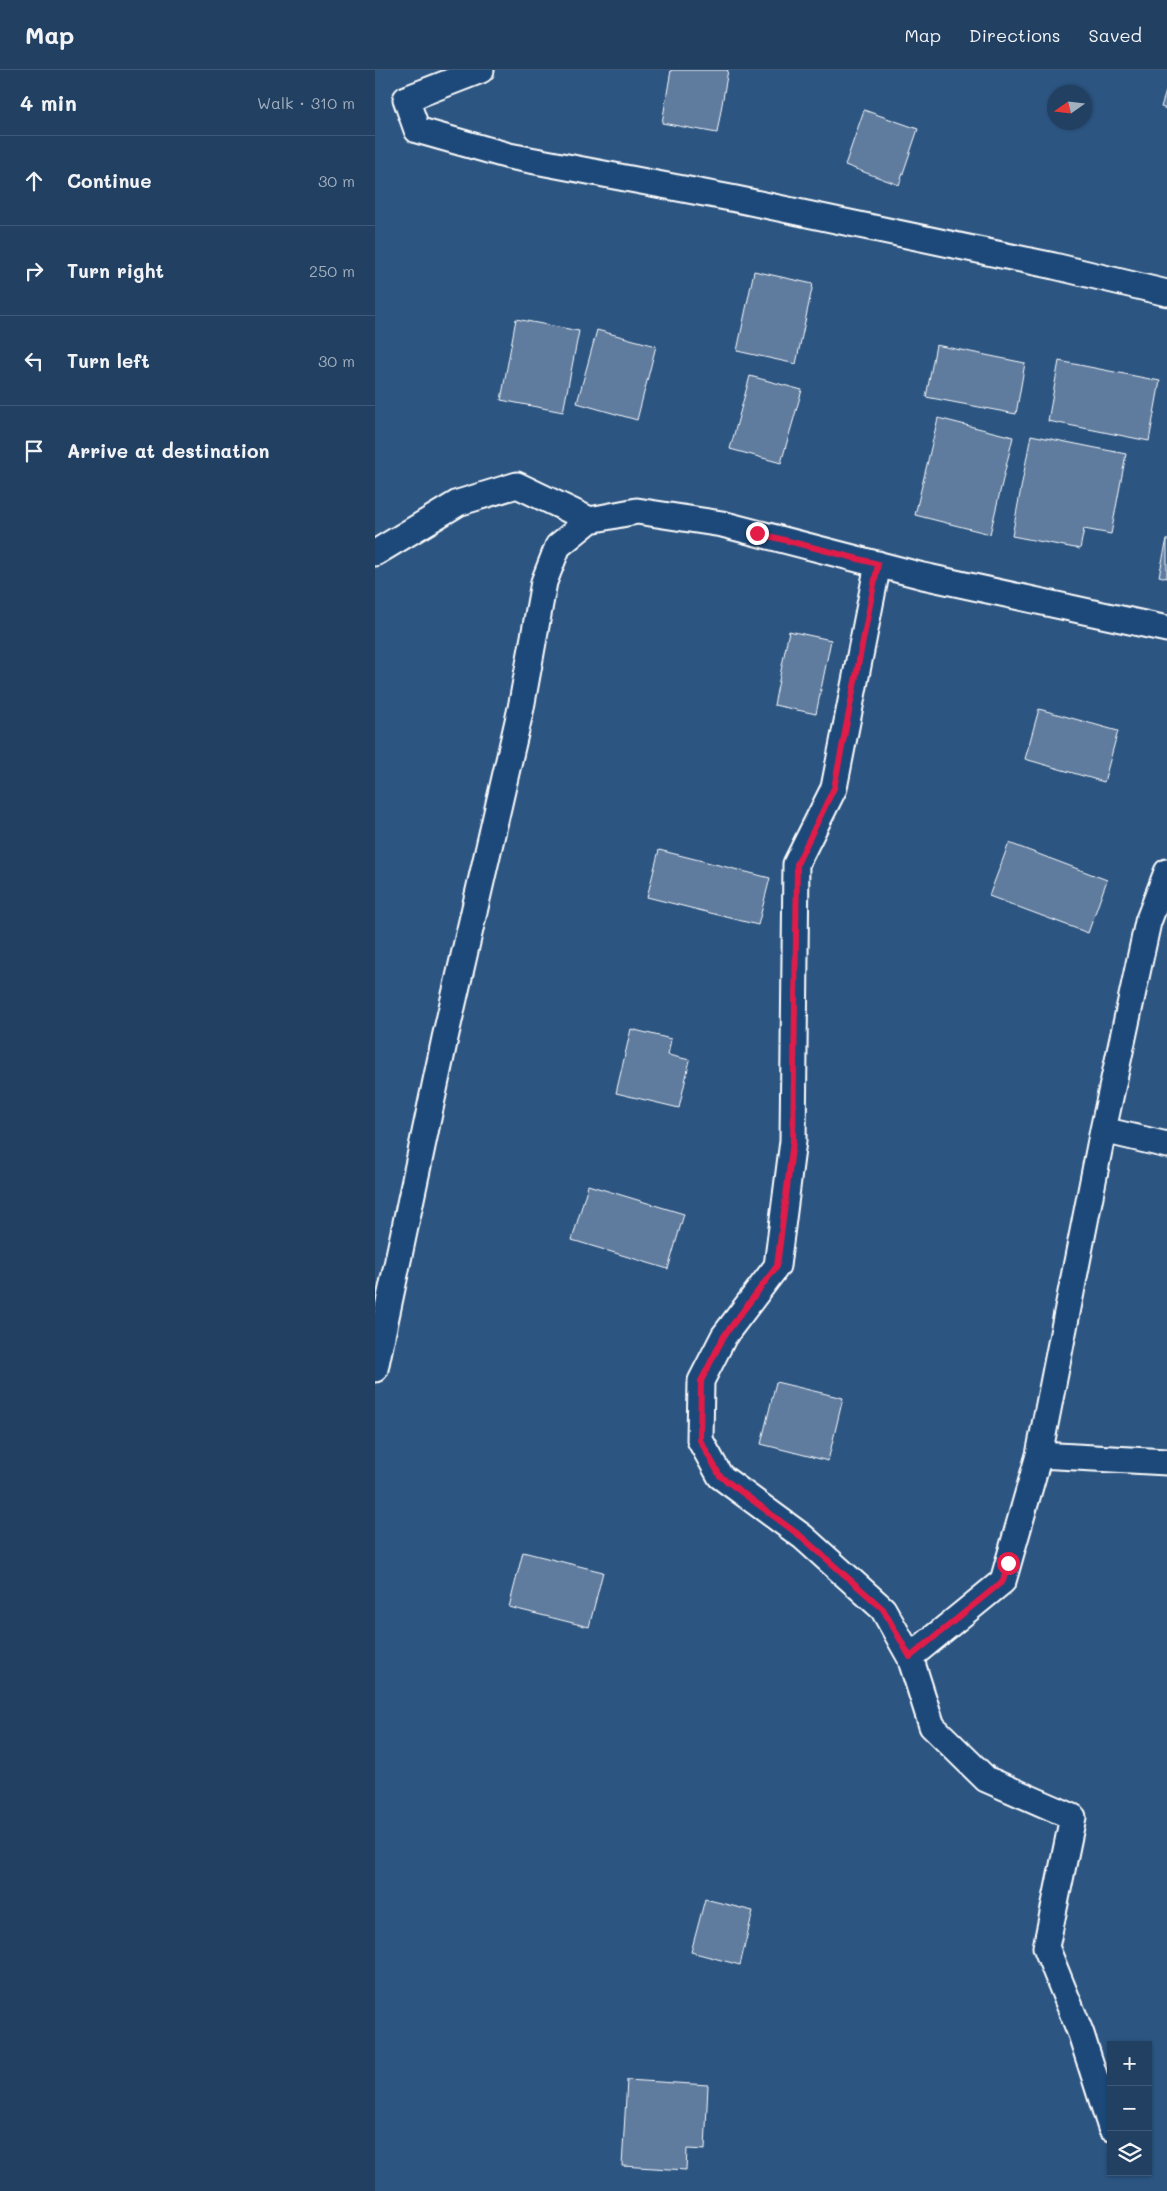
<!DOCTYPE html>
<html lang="en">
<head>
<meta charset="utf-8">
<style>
	body { margin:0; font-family:Mali,sans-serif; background:#2d4b6b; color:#f1f3f6 }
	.controls { position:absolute; right:15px; bottom:15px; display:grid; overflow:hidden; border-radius:0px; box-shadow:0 1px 4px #0004 }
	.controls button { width:45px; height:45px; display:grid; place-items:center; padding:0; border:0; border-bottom:1px solid #3e5977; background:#214062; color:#f1f3f6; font:25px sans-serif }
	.compass { position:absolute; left:672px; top:15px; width:45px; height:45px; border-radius:50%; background:#214062; box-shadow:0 1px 4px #0004; rotate:256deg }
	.stop { position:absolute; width:15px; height:15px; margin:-11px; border:4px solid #e11d48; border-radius:50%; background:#fff }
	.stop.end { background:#e11d48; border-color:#fff; box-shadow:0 1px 5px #0008 }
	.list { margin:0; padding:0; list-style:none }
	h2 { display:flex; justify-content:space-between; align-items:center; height:65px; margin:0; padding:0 20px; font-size:21px }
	h2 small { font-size:16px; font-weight:400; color:#a2afbe }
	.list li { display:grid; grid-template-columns:32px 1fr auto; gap:15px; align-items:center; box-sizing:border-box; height:90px; padding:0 20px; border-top:1px solid #3e5977 }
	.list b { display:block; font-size:19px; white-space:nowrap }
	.list em { font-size:16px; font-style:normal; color:#a2afbe }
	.icon { flex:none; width:28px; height:28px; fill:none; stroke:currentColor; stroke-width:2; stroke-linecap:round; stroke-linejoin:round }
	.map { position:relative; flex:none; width:792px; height:2121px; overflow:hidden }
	header { display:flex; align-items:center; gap:30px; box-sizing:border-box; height:70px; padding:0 25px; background:#214062; border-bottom:1px solid #3e5977 }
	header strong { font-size:24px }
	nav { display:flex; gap:28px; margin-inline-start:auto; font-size:18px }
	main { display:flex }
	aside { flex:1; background:#214062 }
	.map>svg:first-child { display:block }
</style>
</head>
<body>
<header>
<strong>Map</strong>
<nav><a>Map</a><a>Directions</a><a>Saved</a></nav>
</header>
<main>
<aside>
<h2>4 min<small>Walk · 310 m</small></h2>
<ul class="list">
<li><svg class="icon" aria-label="ahead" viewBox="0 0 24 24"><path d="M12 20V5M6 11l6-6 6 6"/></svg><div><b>Continue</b></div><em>30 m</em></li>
<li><svg class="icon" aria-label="right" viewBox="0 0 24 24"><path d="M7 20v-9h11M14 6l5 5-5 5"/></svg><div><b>Turn right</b></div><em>250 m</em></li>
<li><svg class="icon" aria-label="left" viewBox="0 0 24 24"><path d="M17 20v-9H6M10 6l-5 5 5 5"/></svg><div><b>Turn left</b></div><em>30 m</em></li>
<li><svg class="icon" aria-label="arrive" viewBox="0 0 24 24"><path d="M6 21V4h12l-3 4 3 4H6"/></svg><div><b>Arrive at destination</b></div></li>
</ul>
</aside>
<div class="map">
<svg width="792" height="2121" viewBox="0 0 792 2121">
	<rect width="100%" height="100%" fill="#2c5582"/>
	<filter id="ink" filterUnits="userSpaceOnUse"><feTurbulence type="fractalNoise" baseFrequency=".02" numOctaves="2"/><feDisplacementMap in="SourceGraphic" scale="10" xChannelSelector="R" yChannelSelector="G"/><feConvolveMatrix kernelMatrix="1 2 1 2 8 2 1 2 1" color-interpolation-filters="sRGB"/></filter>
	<g filter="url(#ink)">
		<path fill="#5e7c9f" stroke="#fff" d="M296,0H353L342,63L287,53Z
			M792,18V39L786,37Z
			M489,40L543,59L524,115L470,95Z
			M379,201L438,214L421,294L362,281Z
			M141,249L204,261L188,342L126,330Z
			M222,260L281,276L262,350L202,333Z
			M561,275L650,293L641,344L551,327Z
			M684,291L785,311L774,371L673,351Z
			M375,306L427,320L406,393L355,379Z
			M563,348L638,367L615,464L540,445Z
			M656,365L751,384L736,464L709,459L705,479L637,466Z
			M792,469V508L784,506Z
			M414,561L456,570L441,644L399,635Z
			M664,639L743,661L729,712L650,689Z
			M634,773L732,810L713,863L614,826Z
			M284,780L395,808L383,855L272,827Z
			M256,959L296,969L293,985L315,990L304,1038L241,1023Z
			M213,1115L309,1144L293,1199L197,1170Z
			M401,1312L468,1328L453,1391L386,1374Z
			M148,1482L228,1502L214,1557L134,1537Z
			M330,1829L378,1841L365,1895L316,1882Z
			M252,2010L333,2015L330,2080L312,2079L311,2100L247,2096Z"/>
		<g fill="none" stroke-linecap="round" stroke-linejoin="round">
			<defs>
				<path id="street" d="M106,0L31,29L42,60L134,86L361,129L679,196L792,223
					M0,483L83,433L142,415L215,450
					M503,494L459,718L421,794L418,1071L402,1196L349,1266L326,1311L325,1370L345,1406L428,1467L508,1539L535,1587
					M792,802L773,852L728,1060L792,1075
					M0,1299L70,968L146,638L169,512L183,476L215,450L262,441L347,454L548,506L792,559
					M664,1385L728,1060
					M736,2058L706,1964L671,1877L698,1747L611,1709L557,1656L535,1587L628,1511L664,1385L792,1392"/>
			</defs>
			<use href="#street" stroke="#fff" stroke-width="29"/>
			<use href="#street" stroke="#1f4a7a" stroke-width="25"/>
		</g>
	</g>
	<g fill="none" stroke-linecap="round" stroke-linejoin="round" filter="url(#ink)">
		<path stroke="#e11d48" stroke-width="6" d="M382,463L503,494L459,718L422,794L418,1071L402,1196L349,1266L326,1311L325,1370L345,1406L428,1468L508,1539L535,1587L628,1511L633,1493"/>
	</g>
</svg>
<div class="controls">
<button>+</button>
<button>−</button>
<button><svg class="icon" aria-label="layers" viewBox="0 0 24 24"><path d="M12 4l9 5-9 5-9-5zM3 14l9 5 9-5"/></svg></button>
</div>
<svg class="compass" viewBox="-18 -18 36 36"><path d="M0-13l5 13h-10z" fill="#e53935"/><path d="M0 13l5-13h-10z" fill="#a2afbe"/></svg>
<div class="stop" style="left:633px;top:1493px"></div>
<div class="stop end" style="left:382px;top:463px"></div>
</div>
</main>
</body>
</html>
